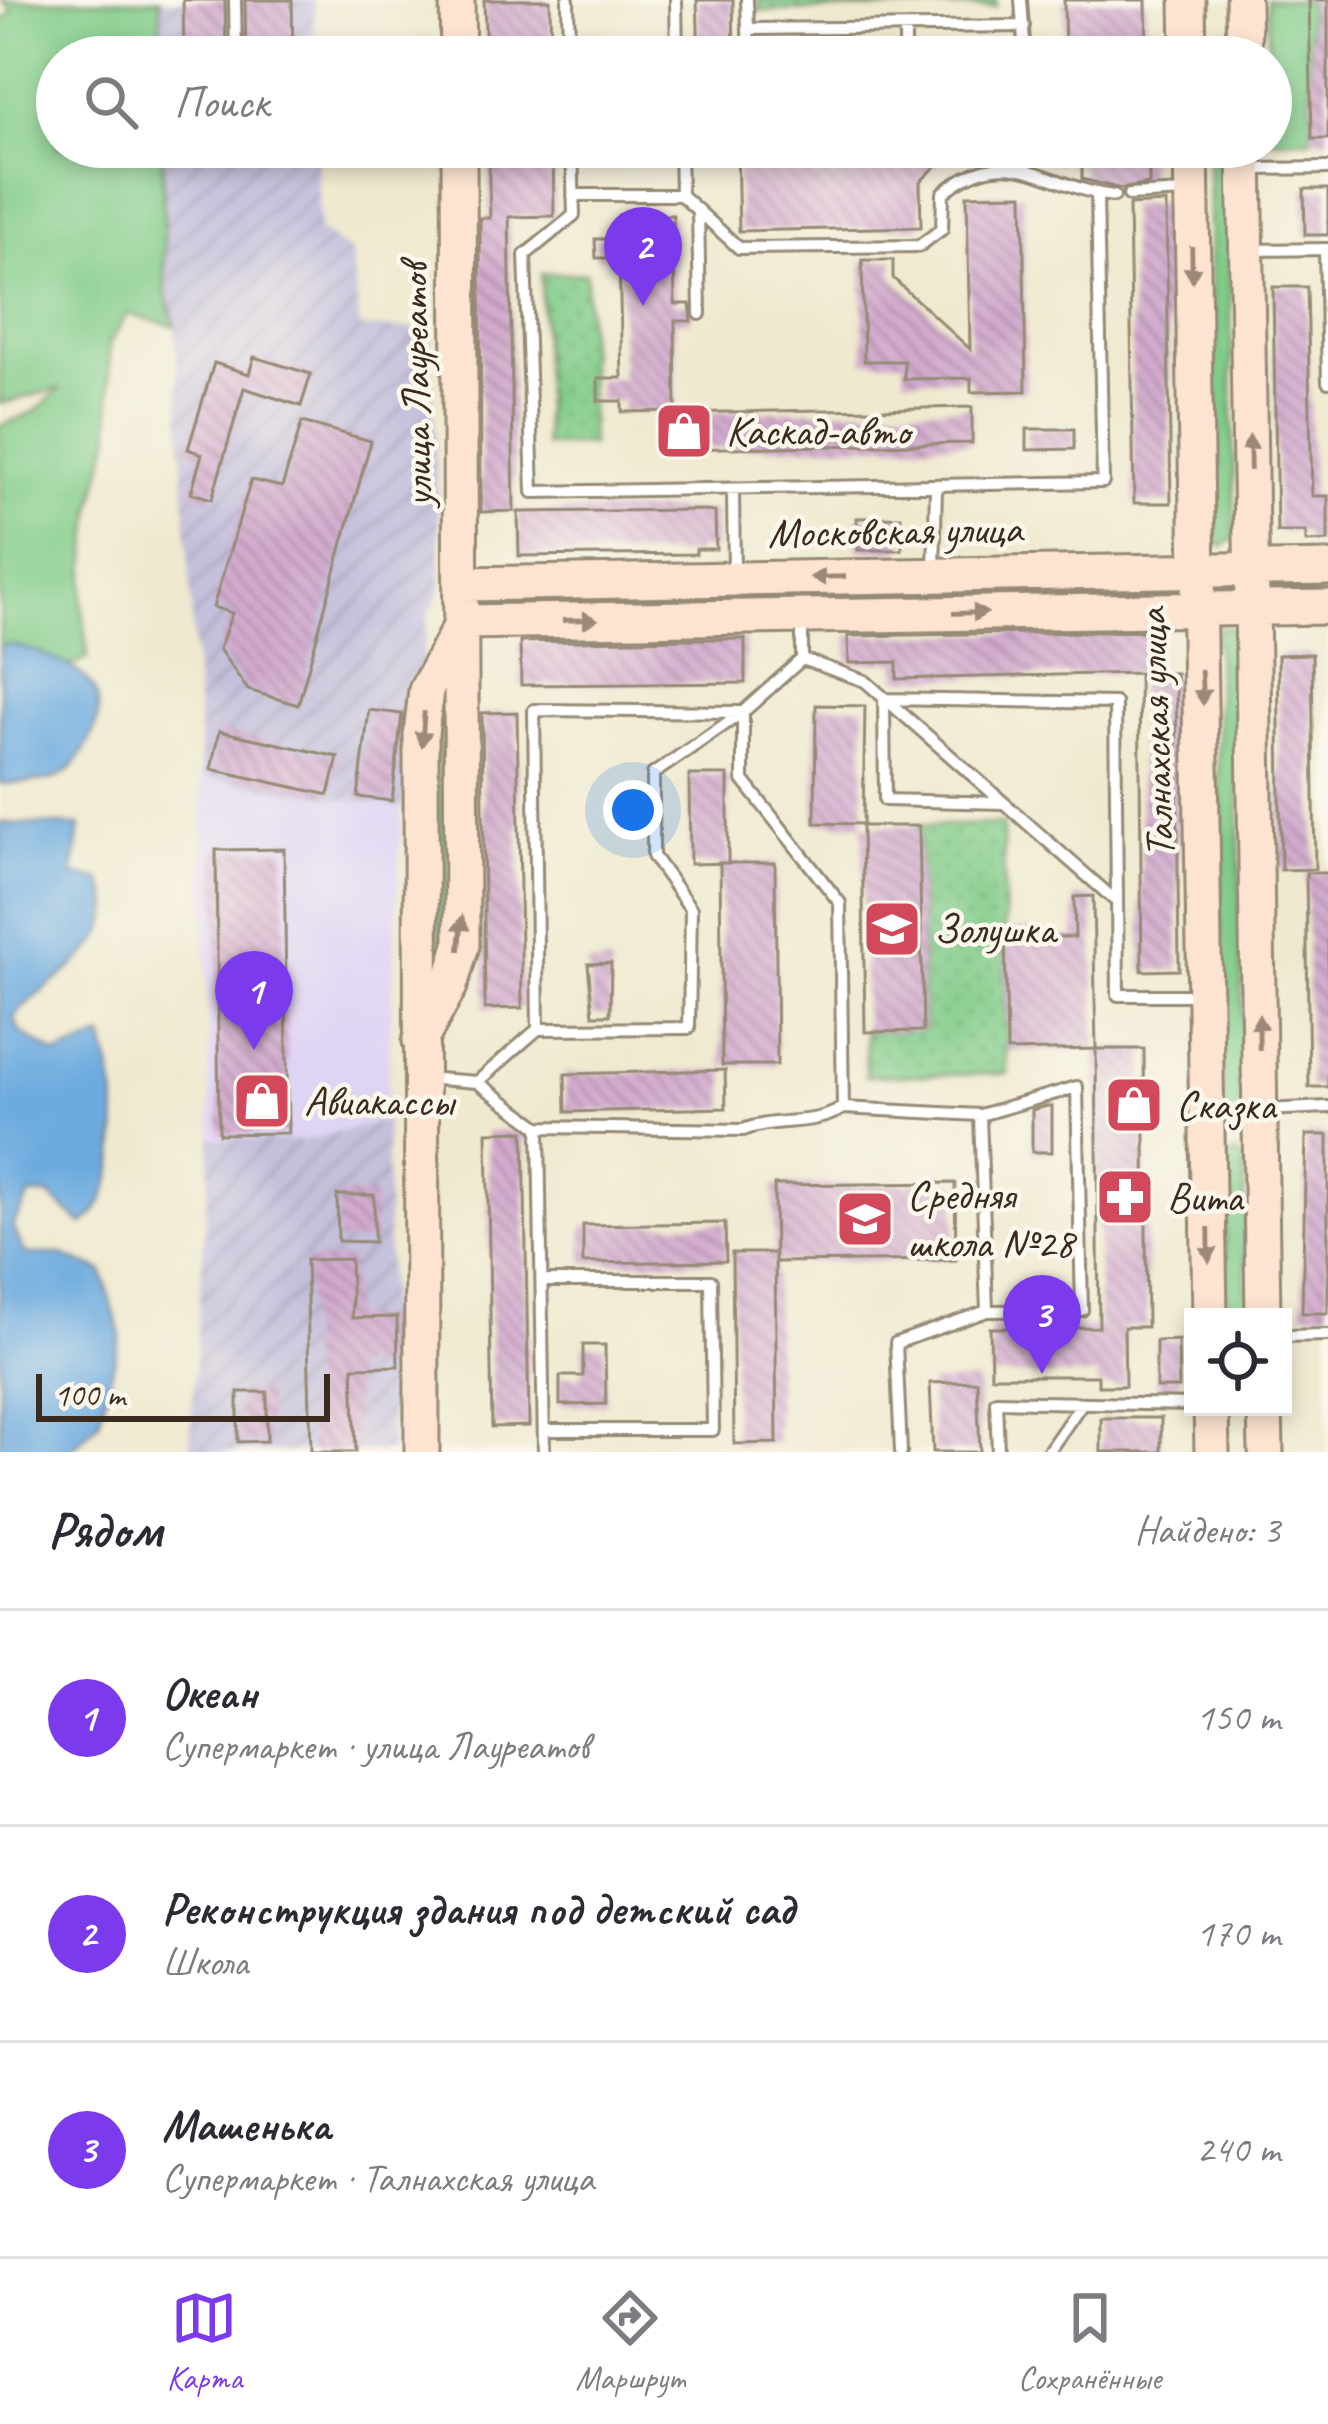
<!DOCTYPE html>
<html lang="ru">
<head>
<meta charset="utf-8">
<style>
	body { margin:0; font-family:Caveat,sans-serif; background:#f2f2f3; color:#2b2b33 }
	.controls { position:absolute; right:36px; bottom:36px; display:grid; overflow:hidden; border-radius:0px; box-shadow:0 6px 18px #0003 }
	.controls button { width:108px; height:108px; display:grid; place-items:center; padding:0; border:0; border-bottom:3px solid #e1e1e2; background:#fff; color:#2b2b33; font:60px sans-serif }
	.scale { position:absolute; left:36px; bottom:30px; width:294px; box-sizing:border-box; padding-left:12px; border:6px solid #3b2a1e; border-top:0; font-size:33px; line-height:42px; white-space:nowrap; color:#3b2a1e; -webkit-text-stroke:9px #fbf7ec; paint-order:stroke }
	.you { position:absolute; left:633px; top:810px; width:42px; height:42px; margin:-30px; border:9px solid #fff; border-radius:50%; background:#1a73e8; box-shadow:0 0 0 18px #1a73e833 }
	.badge { display:grid; place-items:center; width:78px; height:78px; border-radius:50%; background:#7c3aed; color:#fff; font-size:39px; font-weight:700 }
	.pin { position:absolute; translate:-50% -99px; filter:drop-shadow(0 3px 6px #0008) }
	.pin::after { content:''; position:absolute; top:63px; width:42px; height:36px; background:inherit; clip-path:polygon(0 0,100% 0,50% 100%) }
	.list { margin:0; padding:0; list-style:none }
	h2 { display:flex; justify-content:space-between; align-items:center; height:156px; margin:0; padding:0 48px; font-size:51px }
	h2 small { font-size:39px; font-weight:400; color:#7c7c81 }
	.list li { display:grid; grid-template-columns:78px 1fr auto; gap:36px; align-items:center; box-sizing:border-box; height:216px; padding:0 48px; border-top:3px solid #e1e1e2 }
	.list b { display:block; font-size:45px; white-space:nowrap }
	.list p { margin:0; font-size:39px; white-space:nowrap; color:#7c7c81 }
	.list em { font-size:39px; font-style:normal; color:#7c7c81 }
	.icon { flex:none; width:66px; height:66px; fill:none; stroke:currentColor; stroke-width:2; stroke-linecap:round; stroke-linejoin:round }
	.map { position:relative; flex:none; width:1328px; height:1452px; overflow:hidden }
	.search { position:absolute; background:#fff; box-shadow:0 6px 18px #0003; left:36px; right:36px; top:36px; height:132px; display:flex; align-items:center; gap:30px; box-sizing:border-box; padding:0 42px; border-radius:66px; color:#7c7c81; font-size:45px }
	.sheet { height:804px; background:#fff }
	nav { display:flex; justify-content:space-around; align-items:center; box-sizing:border-box; height:168px; border-top:3px solid #e1e1e2; background:#fff; font-size:33px; color:#7c7c81 }
	nav a { display:grid; justify-items:center; gap:6px }
	nav .on { color:#7c3aed }
	.map>svg:first-child { display:block }
</style>
</head>
<body>
<div class="map">
<svg width="1328" height="1452" viewBox="0 0 1328 1452">
	<defs>
		<pattern id="industrial-furrows" width="10" height="10" patternUnits="userSpaceOnUse" patternTransform="scale(3)"><rect width="10" height="10" fill="#c4c0db"/><path d="M-1 1l2-2M0 10L10 0M9 11l2-2" fill="none" stroke="#a9a5bc"/></pattern>
		<pattern id="park-dots" width="8" height="8" patternUnits="userSpaceOnUse" patternTransform="scale(3)"><rect width="8" height="8" fill="#7fcb88"/><path d="M2 2h.1M6 6h.1" fill="none" stroke="#6fae75" stroke-width="1.8" stroke-linecap="round"/></pattern>
		<pattern id="building-back-hatch" width="6" height="6" patternUnits="userSpaceOnUse" patternTransform="scale(3)"><rect width="6" height="6" fill="#d3acce"/><path d="M-1 5l2 2M0 0l6 6M5-1l2 2" fill="none" stroke="#ac8ca7"/></pattern>
	</defs>
	<rect width="100%" height="100%" fill="#fbf7ec"/>
	<filter id="ink" filterUnits="userSpaceOnUse"><feTurbulence type="fractalNoise" baseFrequency=".00833" numOctaves="2"/><feDisplacementMap in="SourceGraphic" scale="24" xChannelSelector="R" yChannelSelector="G"/><feConvolveMatrix kernelMatrix="1 2 1 2 8 2 1 2 1" color-interpolation-filters="sRGB"/></filter>
	<filter id="wash" filterUnits="userSpaceOnUse"><feTurbulence type="fractalNoise" baseFrequency=".004" numOctaves="4" result="noise"/><feDisplacementMap in="SourceGraphic" scale="48" xChannelSelector="R" yChannelSelector="G"/><feGaussianBlur stdDeviation="2.7" result="paint"/><feColorMatrix in="noise" values="0 0 0 0 0 0 0 0 0 0 0 0 0 0 0 0 0 1.4 0 .05"/><feComposite in="paint" operator="in"/></filter>
	<g filter="url(#wash)">
		<rect width="100%" height="100%" fill="#efe9cf"/>
		<path fill="#e0d4f4" d="M201,777L402,808L386,1121L301,1141L211,1138Z"/>
		<path fill="url(#industrial-furrows)" d="M160,0H314L315,57H161Z
			M162,147H317L319,230L351,253L360,328L430,329L442,587L428,616L402,808L201,777L175,326L165,290Z
			M386,1121L391,1452H189L211,1138L301,1141Z"/>
		<path fill="#7fcb88" stroke="#5d7a53" stroke-width="3" d="M0,0H160L161,57H57V147H162L165,290L175,326L127,314L109,344L111,435L93,507L82,602L88,658L70,666L38,652L0,646V426L36,411L61,388L0,404V24L13,10Z
			M1267,0H1309L1312,139L1271,140Z
			M1208,147H1228L1235,537L1223,547L1215,540Z
			M912,583L913,604L495,606L496,597Z
			M1221,627L1234,629L1236,637L1244,1116L1233,1126L1224,1119L1216,633Z
			M448,698V960H438V699Z
			M1234,1153L1244,1160L1247,1317H1227L1224,1160Z"/>
		<path fill="url(#park-dots)" stroke="#5d7a53" stroke-width="3" d="M758,0H996V7L758,11Z
			M586,273L591,445L545,446L541,274Z
			M1003,824L1007,1074L866,1076L865,1032L923,1030L919,826Z"/>
		<path fill="#6dabdf" stroke="#546a7e" stroke-width="3" d="M9,644C63,658 124,680 87,745C78,760 73,771 56,778C40,784 18,782 0,784V646Z
			M0,823L80,826L73,875L101,880C136,945 45,978 14,1017L20,1032L57,1055L103,1037C118,1089 130,1187 83,1225L48,1195H30L12,1227L26,1254H60L102,1271L121,1335L99,1421L69,1452H0Z"/>
		<g id="blocks">
			<path fill="url(#building-back-hatch)" d="M183,0H225L226,57H184Z
				M245,0H292L293,57H246Z
				M484,0H550L551,57H486Z
				M697,0H733L734,57H699Z
				M1064,0H1146L1147,57H1065Z
				M1309,0H1328V139H1312Z
				M488,147H553L554,216L509,217L514,511L481,512L480,218H490Z
				M955,147L920,182L921,227L739,231L737,152Z
				M1066,147H1149V184L1121,189L1082,179V165H1067Z
				M1304,189H1328V235H1305Z
				M1023,194L1026,391L971,392V378L904,379V361H864L862,260H893V278L970,349L967,195Z
				M1166,203L1171,503H1134L1129,205Z
				M619,215H673L675,304H690L692,321H675L676,411L622,412V401H598V378H622L619,258H596L595,239H619Z
				M1273,287H1307L1312,496H1328V541L1306,542V532H1277Z
				M254,357L311,374L301,406L244,388L212,499L191,493L202,454L188,449L214,363L249,374Z
				M972,407V443L680,449L678,413Z
				M302,422L371,441L298,705L248,690L219,649L232,613L213,607L251,480L282,487Z
				M1027,429H1074V449L1027,450Z
				M695,510L715,512L716,549H696V554L519,556L518,512Z
				M901,517L902,550H858L857,518Z
				M1146,631L1147,673H1139H1176L1179,970L1142,971L1139,673L897,679V662L849,663L848,636Z
				M683,639H745V683L521,685L520,642Z
				M1312,654L1315,869L1281,870L1278,655Z
				M816,705L865,706L863,824L815,823Z
				M369,710L402,714L392,801L358,797Z
				M517,712L522,1008L485,1009L482,713Z
				M219,731L338,757L329,795L211,769Z
				M689,775H728V863L690,864Z
				M862,826H919L923,1031L865,1032Z
				M284,849L288,1133L219,1134L216,850Z
				M720,863H775L777,1065H722Z
				M1306,873H1328V1087H1309Z
				M1093,896L1096,1049L1007,1051L1005,930L1040,929V937H1075L1074,897Z
				M611,963L610,1015H593L588,964Z
				M1096,1049H1144L1147,1327H1124L1125,1386H1098V1376H991L990,1328L1099,1327Z
				M725,1070L726,1108L566,1112L565,1074Z
				M1047,1106H1052V1152H1032V1110Z
				M524,1131L529,1426L492,1427L487,1132Z
				M1306,1135H1328V1313H1302Z
				M955,1183L956,1260L775,1262L774,1185Z
				M337,1195H374V1242L338,1241Z
				M725,1223L726,1261L583,1263V1225Z
				M732,1253H775L777,1443L734,1444Z
				M350,1259L352,1318L397,1317L398,1366L353,1367L356,1452H311L306,1260Z
				M1178,1340L1179,1388H1156V1341Z
				M583,1345H605L606,1404L560,1405V1376H583Z
				M977,1381L980,1452H933L930,1383Z
				M238,1392H267V1441L238,1442Z
				M1101,1418H1161V1452H1101Z"/>
		</g>
	</g>
	<g filter="url(#ink)">
		<use href="#blocks" fill-opacity="0" stroke="#958a76" stroke-width="3"/>
		<g fill="none" stroke-linecap="round" stroke-linejoin="round">
			<defs>
				<path id="lane" d="M235,0L236,57
					M568,0L569,57
					M676,0L677,57
					M747,0L749,57
					M1021,0L1025,57
					M748,29L1024,26
					M905,57V29
					M237,147V156
					M572,147L574,215L525,255L533,492L1103,482L1097,194
					M680,147L681,195
					M1027,147V170
					M1249,169L1328,168
					M573,195H681L739,248L919,246L942,229L943,193C1010,137 1048,189 1114,196
					M1129,195L1185,192
					M698,210L700,314
					M1325,249L1328,382
					M1253,250L1328,249
					M733,489L734,576
					M934,573L936,486
					M802,619V659L865,681L1117,902
					M802,659L743,712V780L840,903L843,1108L980,1115
					M1003,803L885,800L884,699L1115,703L1118,995H1203
					M538,1029L534,710L740,712
					M424,1078L477,1082L539,1127L743,1130C776,1117 813,1127 843,1108
					M477,1082L538,1029L689,1028L691,909L653,856V774L743,712
					M1265,1110L1328,1107
					M539,1127L544,1452
					M542,1281H711L713,1430H544
					M1283,1336L1328,1335
					M901,1452L896,1343L987,1311L1082,1310L1077,1087L980,1115L987,1311
					M998,1452L996,1401L1193,1405
					M1048,1452L1082,1403"/>
				<path id="secondary" d="M457,0L458,57
					M1188,0L1189,57
					M1243,0L1244,57
					M1191,147L1210,1317
					M1245,147L1263,1317
					M463,584L1328,568
					M463,622L1328,607
					M420,1041L450,986L462,945L459,147
					M1211,1407L1212,1452
					M1265,1407L1266,1452
					M422,1452L421,734L426,690L462,623"/>
			</defs>
			<use href="#lane" stroke="#958a76" stroke-width="16"/>
			<use href="#secondary" stroke="#958a76" stroke-width="39"/>
			<use href="#lane" stroke="#fff" stroke-width="10"/>
			<use href="#secondary" stroke="#fde4d1" stroke-width="33"/>
		</g>
		<defs><path id="oneway-solid" d="M-6-.8H1V-3.2L6.5 0L1 3.2V.8H-6Z" transform="scale(3)"/></defs>
		<g fill="#9c8778">
			<use href="#oneway-solid" transform="translate(1192 264) rotate(89)"/>
			<use href="#oneway-solid" transform="translate(1250 453) rotate(-91)"/>
			<use href="#oneway-solid" transform="translate(828 577) rotate(179)"/>
			<use href="#oneway-solid" transform="translate(970 613) rotate(-1)"/>
			<use href="#oneway-solid" transform="translate(580 620) rotate(-1)"/>
			<use href="#oneway-solid" transform="translate(1202 687) rotate(87)"/>
			<use href="#oneway-solid" transform="translate(423 729) rotate(94)"/>
			<use href="#oneway-solid" transform="translate(461 933) rotate(-85)"/>
			<use href="#oneway-solid" transform="translate(1259 1032) rotate(-91)"/>
			<use href="#oneway-solid" transform="translate(1209 1245) rotate(89)"/>
		</g>
	</g>
	<defs>
		<symbol id="shop-square" viewBox="-11 -11 22 22"><rect x="-9" y="-9" width="18" height="18" rx="4" fill="#d1495b" stroke="#fbf7ec"/><path d="M-5-2.5h2.3a2.7 3.5 0 0 1 5.4 0H5L5.5 6h-11ZM-1.5-2.5h3a1.5 2.3 0 0 0-3 0Z" fill="#fff"/></symbol>
		<symbol id="school-square" viewBox="-11 -11 22 22"><rect x="-9" y="-9" width="18" height="18" rx="4" fill="#d1495b" stroke="#fbf7ec"/><path d="M0-5L7-2L0 1L-7-2ZM-4 1L0 2.5L4 1V4Q0 6-4 4Z" fill="#fff"/></symbol>
		<symbol id="pharmacy-square" viewBox="-11 -11 22 22"><rect x="-9" y="-9" width="18" height="18" rx="4" fill="#d1495b" stroke="#fbf7ec"/><path d="M-2-6h4v4h4v4h-4v4h-4v-4h-4v-4h4Z" fill="#fff"/></symbol>
	</defs>
	<g fill-rule="evenodd">
		<use href="#shop-square" x="651" y="398" width="66" height="66"/>
		<use href="#school-square" x="859" y="896" width="66" height="66"/>
		<use href="#shop-square" x="229" y="1068" width="66" height="66"/>
		<use href="#shop-square" x="1101" y="1072" width="66" height="66"/>
		<use href="#pharmacy-square" x="1092" y="1164" width="66" height="66"/>
		<use href="#school-square" x="832" y="1186" width="66" height="66"/>
	</g>
	<g text-anchor="middle" dominant-baseline="central" stroke-width="9" stroke-linejoin="round" paint-order="stroke">
		<g font-size="42" fill="#3b2a1e" stroke="#fbf7ec">
			<text transform="translate(416 385) rotate(-91)">улица Лауреатов</text>
			<text transform="translate(895 531) rotate(-1)">Московская улица</text>
			<text transform="translate(1156 733) rotate(-92)">Талнахская улица</text>
		</g>
		<g font-size="42" fill="#3b2a1e" stroke="#fbf7ec" text-anchor="start">
			<text x="726" y="431">Каскад-авто</text>
			<text x="934" y="929">Золушка</text>
			<text x="304" y="1101">Авиакассы</text>
			<text x="1176" y="1105">Сказка</text>
			<text x="907" y="1195">Средняя<tspan x="907" dy="48">школа №28</tspan></text>
			<text x="1167" y="1197">Вита</text>
		</g>
	</g>
</svg>
<div class="controls">
<button><svg class="icon" aria-label="locate" viewBox="0 0 24 24"><circle cx="12" cy="12" r="6"/><path d="M12 2v4M12 18v4M2 12h4M18 12h4"/></svg></button>
</div>
<div class="scale">100 m</div>
<div class="you"></div>
<div class="pin badge" style="left:254px;top:1050px">1</div>
<div class="pin badge" style="left:643px;top:306px">2</div>
<div class="pin badge" style="left:1042px;top:1374px">3</div>
<div class="search"><svg class="icon" aria-label="search" viewBox="0 0 24 24"><circle cx="10" cy="10" r="6"/><path d="M15 15l6 6"/></svg>Поиск</div>
</div>
<section class="sheet">
<h2>Рядом<small>Найдено: 3</small></h2>
<ul class="list">
<li><span class="badge">1</span><div><b>Океан</b><p>Супермаркет · улица Лауреатов</p></div><em>150 m</em></li>
<li><span class="badge">2</span><div><b>Реконструкция здания под детский сад</b><p>Школа</p></div><em>170 m</em></li>
<li><span class="badge">3</span><div><b>Машенька</b><p>Супермаркет · Талнахская улица</p></div><em>240 m</em></li>
</ul>
</section>
<nav>
<a class="on"><svg class="icon" aria-label="map" viewBox="0 0 24 24"><path d="M3 6l6-2 6 2 6-2v14l-6 2-6-2-6 2zM9 4v14M15 6v14"/></svg>Карта</a>
<a><svg class="icon" aria-label="directions" viewBox="0 0 24 24"><path d="M12 3l9 9-9 9-9-9zM9 14v-3h6M13 9l2 2-2 2"/></svg>Маршрут</a>
<a><svg class="icon" aria-label="saved" viewBox="0 0 24 24"><path d="M7 4h10v16l-5-4-5 4z"/></svg>Сохранённые</a>
</nav>
</body>
</html>
